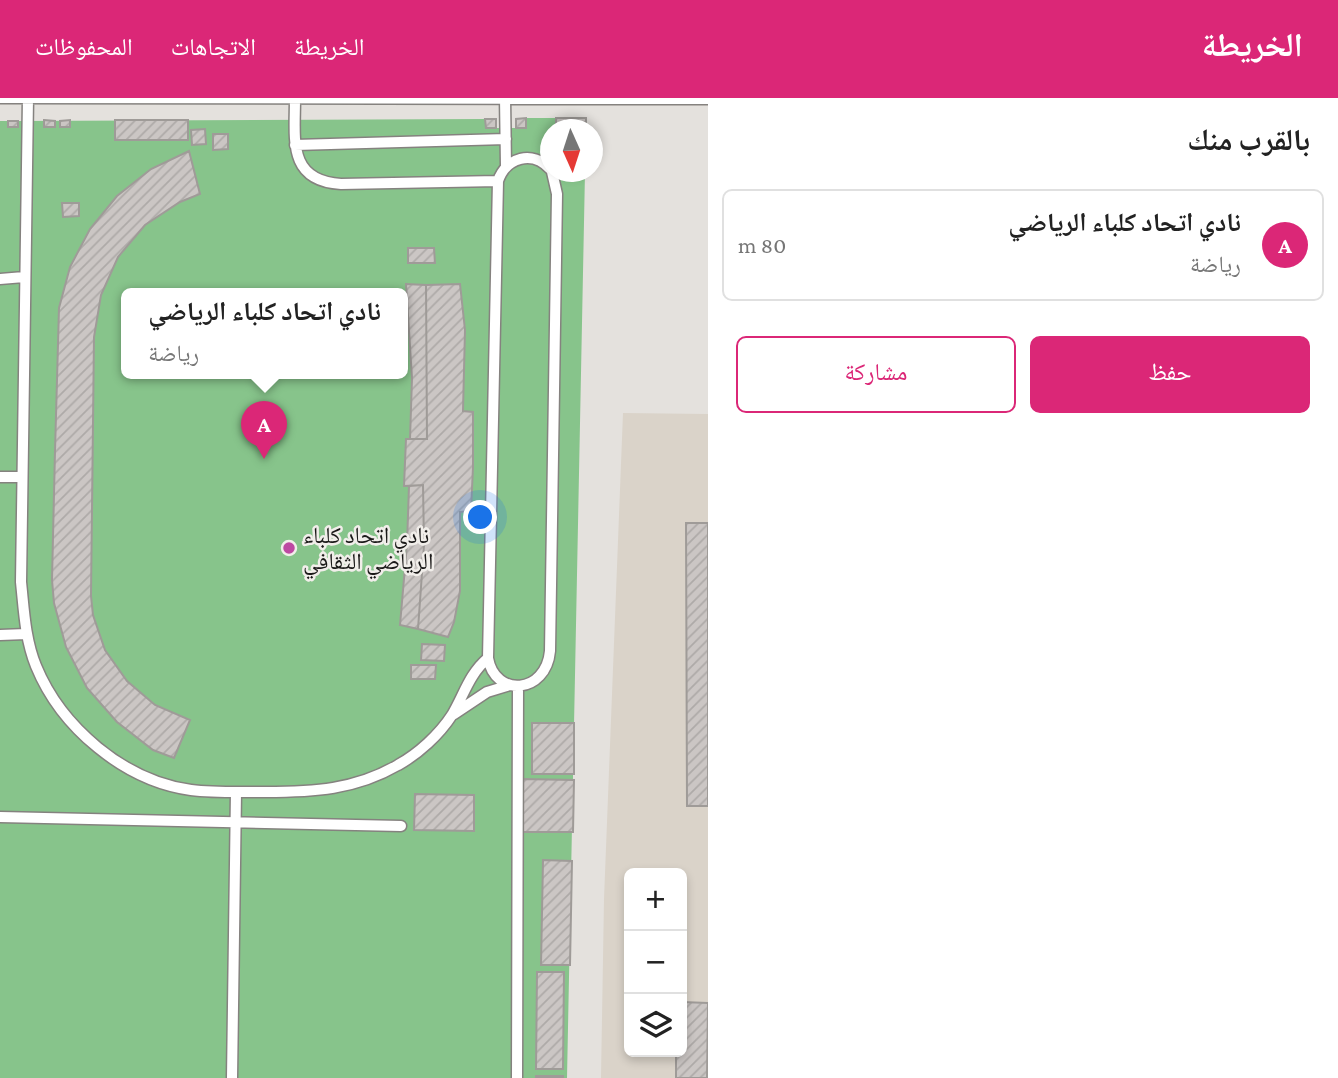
<!DOCTYPE html>
<html lang="ar">
<head>
<meta charset="utf-8">
<style>
	body { margin:0; font-family:"Crimson Pro","Noto Naskh Arabic",serif; background:#f2f2f2; color:#222; direction:rtl }
	.controls { position:absolute; right:21px; bottom:21px; display:grid; overflow:hidden; border-radius:10px; box-shadow:0 4px 10px #0003 }
	.controls button { width:63px; height:63px; display:grid; place-items:center; padding:0; border:0; border-bottom:2px solid #e0e0e0; background:#fff; color:#222; font:35px sans-serif }
	.compass { position:absolute; left:540px; top:21px; width:63px; height:63px; border-radius:50%; background:#fff; box-shadow:0 4px 10px #0003; rotate:177deg }
	.you { position:absolute; left:481px; top:420px; width:24px; height:24px; margin:-18px; border:5px solid #fff; border-radius:50%; background:#1a73e8; box-shadow:0 0 0 10px #1a73e833 }
	.badge { display:grid; place-items:center; width:46px; height:46px; border-radius:50%; background:#db2777; color:#fff; font-size:23px; font-weight:700 }
	.pin { position:absolute; translate:-50% -58px; filter:drop-shadow(0 2px 4px #0008) }
	.pin::after { content:''; position:absolute; top:37px; width:24px; height:21px; background:inherit; clip-path:polygon(0 0,100% 0,50% 100%) }
	.popup { position:absolute; left:121px; top:190px; width:287px; height:91px; box-sizing:border-box; display:grid; place-content:center; border-radius:10px; background:#fff; filter:drop-shadow(0 2px 5px #0005); font-size:23px; white-space:nowrap; color:#767676 }
	.popup b { font-size:26px; color:#222 }
	.popup::after { content:''; position:absolute; left:50%; top:100%; margin-left:-14px; border:14px solid transparent; border-top-color:#fff }
	.list { margin:0; padding:0; list-style:none }
	h2 { display:flex; justify-content:space-between; align-items:center; height:91px; margin:0; padding:0 28px; font-size:30px }
	h2 small { font-size:23px; font-weight:400; color:#767676 }
	.list li { display:grid; grid-template-columns:46px 1fr auto; gap:21px; align-items:center; box-sizing:border-box; height:112px; margin:0 14px 14px; padding:0 14px; border:2px solid #e0e0e0; border-radius:10px }
	.list b { display:block; font-size:26px; white-space:nowrap }
	.list p { margin:0; font-size:23px; white-space:nowrap; color:#767676 }
	.list em { font-size:23px; font-style:normal; color:#767676 }
	.actions { display:flex; gap:14px; padding:21px 28px }
	.actions a { flex:1; padding:16px 0; border:2px solid #db2777; border-radius:10px; text-align:center; font-size:24px; color:#db2777 }
	.actions .main { background:#db2777; color:#fff }
	.icon { flex:none; width:38px; height:38px; fill:none; stroke:currentColor; stroke-width:2; stroke-linecap:round; stroke-linejoin:round }
	.map { position:relative; flex:none; width:708px; height:980px; overflow:hidden; direction:ltr }
	header { display:flex; align-items:center; gap:42px; box-sizing:border-box; height:98px; padding:0 35px; background:#db2777; color:#fff }
	header strong { font-size:33px }
	nav { display:flex; gap:38px; margin-inline-start:auto; font-size:24px }
	main { display:flex }
	aside { flex:1; background:#fff }
	.map>svg:first-child { display:block }
</style>
</head>
<body>
<header>
<strong>الخريطة</strong>
<nav><a>الخريطة</a><a>الاتجاهات</a><a>المحفوظات</a></nav>
</header>
<main>
<aside>
<h2>بالقرب منك<small></small></h2>
<ul class="list">
<li><span class="badge">A</span><div><b>نادي اتحاد كلباء الرياضي</b><p>رياضة</p></div><em>80 m</em></li>
</ul>
<div class="actions"><a class="main">حفظ</a><a>مشاركة</a></div>
</aside>
<div class="map">
<svg width="708" height="980" viewBox="0 0 708 980">
	<defs>
		<pattern id="building-hatch" width="6" height="6" patternUnits="userSpaceOnUse" patternTransform="scale(1.75)"><rect width="6" height="6" fill="#cbc6c4"/><path d="M-1 1l2-2M0 6l6-6M5 7l2-2" fill="none" stroke="#aeaaa8"/></pattern>
	</defs>
	<rect width="100%" height="100%" fill="#e4e1dd"/>
	<path fill="#dad3c9" fill-rule="evenodd" d="M623,315L708,316V980H601L604,801ZM629,775H682V954H629Z"/>
	<path fill="#87c48b" fill-rule="evenodd" d="M526,20H586V31L550,32V74H585L567,980H0V23H8V28L18,29V23L485,21L486,30H526ZM126,195H402V275H126Z"/>
	<path fill="url(#building-hatch)" stroke="#9f9b98" stroke-width="2" d="M526,20V30H516V21Z
		M556,20H586V32H556Z
		M485,21H496V30H486Z
		M44,22L55,23V29H44Z
		M70,22V29H60V23Z
		M115,22H188V42H115Z
		M8,23H18V29H8Z
		M205,31L206,46L192,47L191,32Z
		M213,36H228V51L213,52Z
		M189,53L200,96L180,104L145,127L118,159L101,197L94,239L91,498L93,517L105,552L127,583L155,607L190,622L174,660L153,652L117,624L87,590L66,549L54,505L52,482L55,353L59,210L70,169L90,131L117,98L151,71Z
		M62,105H79V118L63,119Z
		M408,150H434L435,165H408Z
		M406,186L426,187L427,341H410L412,280Z
		M460,186L465,232L463,313L473,314V369L471,413L460,414V493L454,524L448,539L418,531L424,447L423,387L404,388L406,341H427L426,187Z
		M423,387L424,447L418,531L400,527L407,446L409,388Z
		M686,425H708V708H687Z
		M422,546L445,547L444,563L421,562Z
		M411,567H436L435,581H411Z
		M532,625H574V676H532Z
		M523,681L574,682L573,734H523Z
		M415,696L474,697V733L414,732Z
		M543,762L572,763L570,867H541Z
		M537,874H564L563,971H536Z
		M682,904L708,905L707,980H676V954H682Z
		M536,978H563V980H536Z"/>
	<g fill="none" stroke-linecap="round" stroke-linejoin="round">
		<defs>
			<path id="lane" d="M0,0L708,1
				M28,0L21,484C24,512 25,541 36,568C61,629 124,683 191,692C215,695 241,694 265,694C313,694 355,692 398,667C418,656 439,637 452,617C464,597 469,576 488,560
				M295,0C295,41 287,83 341,86L498,83
				M505,0L506,68
				M295,47L506,41
				M550,71C533,52 506,59 498,83L488,560C495,600 546,596 550,553L557,96L552,74
				M0,181L24,179
				M0,379H21
				M0,537L26,536
				M454,616L487,594L510,587
				M0,719L401,728
				M232,980L236,694
				M517,980L518,588"/>
		</defs>
		<use href="#lane" stroke="#85827f" stroke-width="13"/>
		<use href="#lane" stroke="#fff" stroke-width="10"/>
	</g>
	<circle fill="#bd49a2" stroke="#f1eeea" stroke-width="2.5" cx="289" cy="450" r="7"/>
	<g text-anchor="middle" dominant-baseline="central" stroke-width="5" stroke-linejoin="round" paint-order="stroke">
		<g font-size="23" fill="#1a1918" stroke="#f1eeea" text-anchor="start">
			<text x="303" y="437">نادي اتحاد كلباء<tspan x="303" dy="26">الرياضي الثقافي</tspan></text>
		</g>
	</g>
</svg>
<div class="controls">
<button>+</button>
<button>−</button>
<button><svg class="icon" aria-label="layers" viewBox="0 0 24 24"><path d="M12 4l9 5-9 5-9-5zM3 14l9 5 9-5"/></svg></button>
</div>
<svg class="compass" viewBox="-18 -18 36 36"><path d="M0-13l5 13h-10z" fill="#e53935"/><path d="M0 13l5-13h-10z" fill="#767676"/></svg>
<div class="you"></div>
<div class="pin badge" style="left:264px;top:361px">A</div>
<div class="popup"><b>نادي اتحاد كلباء الرياضي</b>رياضة</div>
</div>
</main>
</body>
</html>
